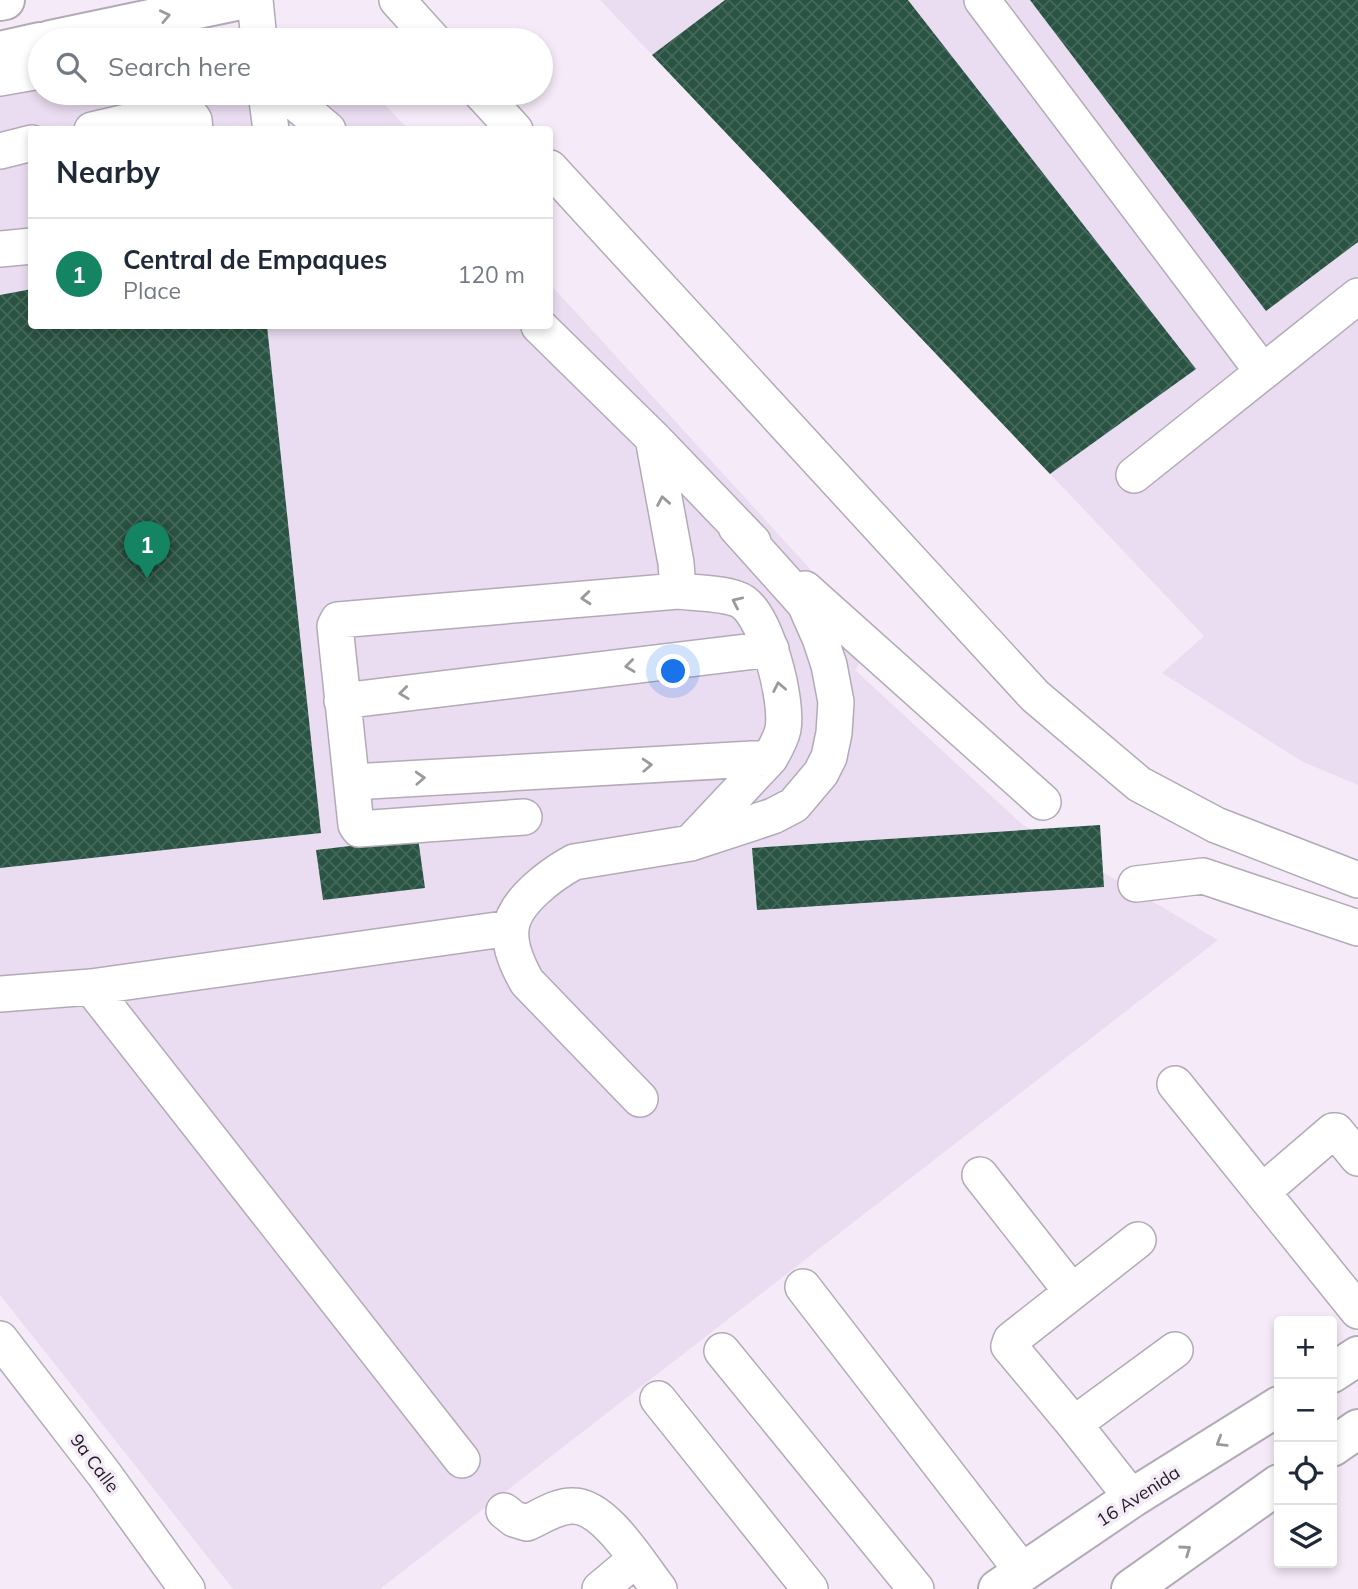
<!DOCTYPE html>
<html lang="en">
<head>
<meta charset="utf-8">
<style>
	body { margin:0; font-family:Mulish,sans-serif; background:#f2f2f3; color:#1f2937 }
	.controls { position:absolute; right:21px; bottom:21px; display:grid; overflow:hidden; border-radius:7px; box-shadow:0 4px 10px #0003 }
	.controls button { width:63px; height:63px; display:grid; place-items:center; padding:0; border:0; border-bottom:2px solid #e0e1e3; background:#fff; color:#1f2937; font:35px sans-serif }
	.you { position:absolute; left:674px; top:672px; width:24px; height:24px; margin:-18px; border:5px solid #fff; border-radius:50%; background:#1a73e8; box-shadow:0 0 0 10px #1a73e833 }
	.badge { display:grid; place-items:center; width:46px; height:46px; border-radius:50%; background:#148462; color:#fff; font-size:23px; font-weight:700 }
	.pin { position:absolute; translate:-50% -58px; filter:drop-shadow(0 2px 4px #0008) }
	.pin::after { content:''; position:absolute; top:37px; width:24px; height:21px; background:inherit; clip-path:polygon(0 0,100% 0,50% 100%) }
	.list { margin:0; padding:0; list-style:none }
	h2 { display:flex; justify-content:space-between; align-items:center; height:91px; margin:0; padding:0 28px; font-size:30px }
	h2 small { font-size:23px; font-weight:400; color:#747a83 }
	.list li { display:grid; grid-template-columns:46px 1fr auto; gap:21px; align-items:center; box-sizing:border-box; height:112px; padding:0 28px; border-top:2px solid #e0e1e3 }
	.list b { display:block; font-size:26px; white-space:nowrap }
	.list p { margin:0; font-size:23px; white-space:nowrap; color:#747a83 }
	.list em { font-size:23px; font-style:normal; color:#747a83 }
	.icon { flex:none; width:38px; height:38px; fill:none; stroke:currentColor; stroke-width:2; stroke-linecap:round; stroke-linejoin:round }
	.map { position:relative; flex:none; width:1358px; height:1589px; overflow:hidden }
	.search { position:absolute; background:#fff; box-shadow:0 4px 10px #0003; left:28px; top:28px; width:525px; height:77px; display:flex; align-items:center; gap:18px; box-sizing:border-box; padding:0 24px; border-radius:38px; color:#747a83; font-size:26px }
	.panel { position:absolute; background:#fff; box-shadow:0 4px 10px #0003; left:28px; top:126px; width:525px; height:203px; border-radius:7px }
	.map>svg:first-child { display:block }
</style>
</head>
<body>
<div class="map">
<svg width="1358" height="1589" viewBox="0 0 1358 1589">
	<defs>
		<pattern id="building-cross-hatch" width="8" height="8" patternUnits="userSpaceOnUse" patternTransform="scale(1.75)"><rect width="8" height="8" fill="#295342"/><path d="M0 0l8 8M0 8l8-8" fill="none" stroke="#46685a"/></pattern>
	</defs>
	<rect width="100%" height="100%" fill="#f5ebf8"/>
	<path fill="#ebddf1" d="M600,0H1358V785L1303,762L1162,673L1204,636Z
		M40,89V93H374L408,129L32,130V326H550V284L876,641L855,670L1023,825L1218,940L380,1589H233L0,1295V97Z"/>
	<path fill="url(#building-cross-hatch)" d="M725,0H908L1196,369L1050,474L652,55Z
		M1030,0H1358V242L1266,311Z
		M32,289V326H267L321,833L0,868V295Z
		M1100,825L1104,887L757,910L752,848Z
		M418,838L425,888L323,900L316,850Z"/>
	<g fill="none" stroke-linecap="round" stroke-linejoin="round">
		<defs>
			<path id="minor" d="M255,0L259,40
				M397,0L433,40
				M982,0L1263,372
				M0,78L40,71
				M266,93L271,130
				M284,93L328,130
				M481,93L515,130
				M92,130L178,110L188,112L194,120L195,130
				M0,151L32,143
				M550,168L1035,696L1139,784L1216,825L1358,880
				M0,249L32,246
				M539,326L653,438L753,542
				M653,438L676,563L678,591
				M1134,475L1358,296
				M805,589L1043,802
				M342,701L771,649
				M352,782L770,758C775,749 781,739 783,729C788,700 767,619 743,602C730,593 695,593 678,591L338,620L335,626L356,825L359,829L524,817
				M693,840L770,758
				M1136,884L1203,876L1358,928
				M91,987L462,1460
				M0,994L91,987L511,928
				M1175,1084L1358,1311
				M640,1099L527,982C518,966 509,947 511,929C513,902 552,874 574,862L691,843L773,816L794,805L821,773L829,757L834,733L836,702L829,665L820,638L805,604L736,527
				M980,1175L1072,1292L1011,1340L1009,1346L1074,1424L1132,1498
				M1262,1192L1333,1131H1336L1358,1158
				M803,1287L1023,1572
				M1072,1292L1138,1240
				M0,1339L104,1474L187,1589
				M722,1351L916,1589
				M658,1399L810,1589
				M1074,1424L1175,1350
				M504,1511L514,1519L527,1523C541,1517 557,1505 574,1506C606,1507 640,1565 659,1589
				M600,1589L636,1559"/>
			<path id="major" d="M0,1L5,0
				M50,40L241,0
				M0,51L40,42
				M1332,1373L1358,1356
				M1332,1447L1358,1429
				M998,1589L1132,1498L1279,1406
				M1131,1589L1279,1484"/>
		</defs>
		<use href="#minor" stroke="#b3aab7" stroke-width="38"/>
		<use href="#major" stroke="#b3aab7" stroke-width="42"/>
		<use href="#minor" stroke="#fff" stroke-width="35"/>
		<use href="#major" stroke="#fff" stroke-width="38"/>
	</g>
	<defs><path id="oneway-chevron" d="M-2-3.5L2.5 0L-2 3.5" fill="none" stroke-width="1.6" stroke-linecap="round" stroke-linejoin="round" transform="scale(1.75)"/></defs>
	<g stroke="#9a999b">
		<use href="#oneway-chevron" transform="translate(165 16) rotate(-12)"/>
		<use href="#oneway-chevron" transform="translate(663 501) rotate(-100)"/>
		<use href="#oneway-chevron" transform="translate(586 598) rotate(175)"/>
		<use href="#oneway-chevron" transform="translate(737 602) rotate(-155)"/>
		<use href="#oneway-chevron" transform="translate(630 666) rotate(173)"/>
		<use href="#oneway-chevron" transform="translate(779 687) rotate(-101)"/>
		<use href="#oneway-chevron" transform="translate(404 693) rotate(173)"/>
		<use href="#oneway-chevron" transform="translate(647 765) rotate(-3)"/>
		<use href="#oneway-chevron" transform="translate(420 778) rotate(-3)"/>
		<use href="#oneway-chevron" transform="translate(1221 1442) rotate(148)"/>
		<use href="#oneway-chevron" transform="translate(1186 1550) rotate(-35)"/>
	</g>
	<g text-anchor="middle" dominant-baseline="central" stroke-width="7" stroke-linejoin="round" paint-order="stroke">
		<g font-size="18" fill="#1f1c21" stroke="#f5ebf8">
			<text transform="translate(95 1463) rotate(53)">9a Calle</text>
			<text transform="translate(1138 1496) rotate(-33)">16 Avenida</text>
		</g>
	</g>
</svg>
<div class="controls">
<button>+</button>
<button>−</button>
<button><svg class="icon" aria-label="locate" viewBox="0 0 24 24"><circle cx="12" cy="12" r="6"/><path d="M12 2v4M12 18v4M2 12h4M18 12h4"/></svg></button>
<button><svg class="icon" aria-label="layers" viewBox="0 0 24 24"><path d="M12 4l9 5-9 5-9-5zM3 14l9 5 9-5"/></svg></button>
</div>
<div class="you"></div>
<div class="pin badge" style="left:147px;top:579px">1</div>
<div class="search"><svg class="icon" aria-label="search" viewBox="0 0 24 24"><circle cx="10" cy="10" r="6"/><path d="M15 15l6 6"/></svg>Search here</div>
<section class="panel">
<h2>Nearby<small></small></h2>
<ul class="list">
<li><span class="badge">1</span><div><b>Central de Empaques</b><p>Place</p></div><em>120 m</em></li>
</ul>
</section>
</div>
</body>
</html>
